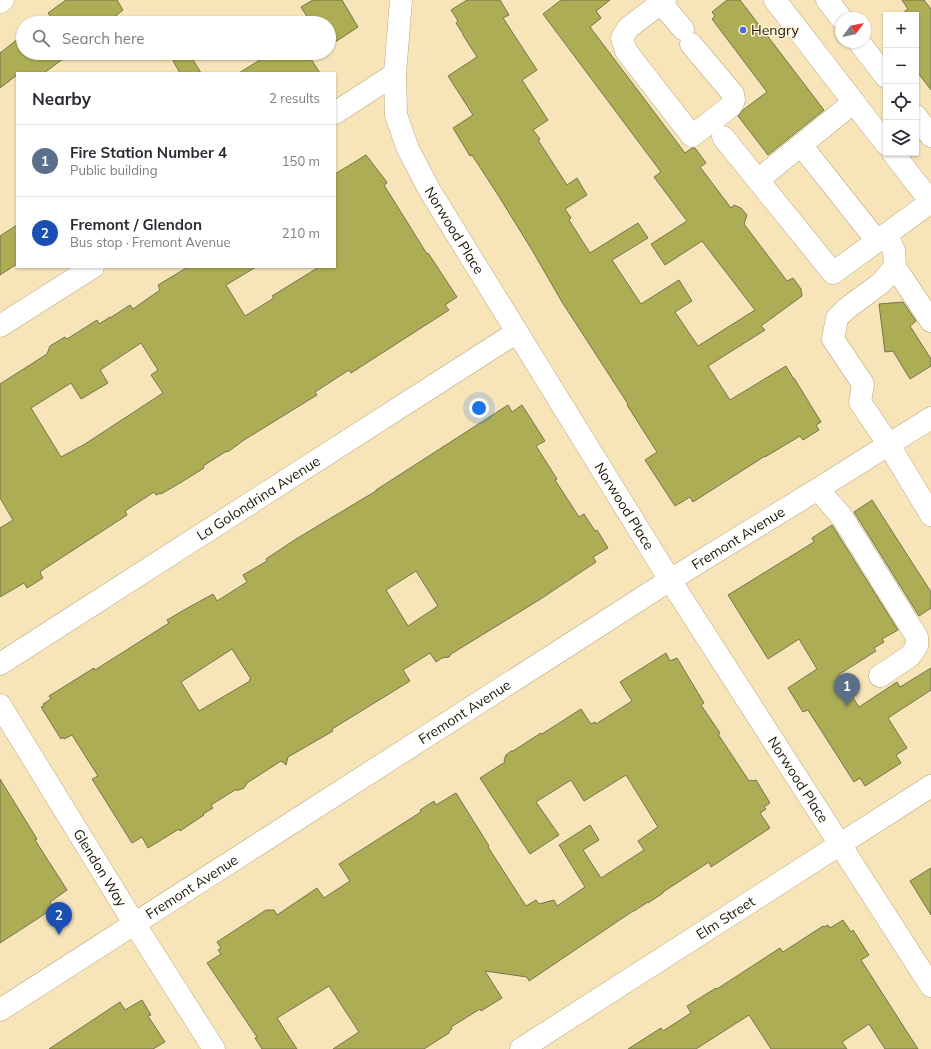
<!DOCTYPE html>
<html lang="en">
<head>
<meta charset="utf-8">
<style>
	body { margin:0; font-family:Mulish,sans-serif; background:#f7f7f7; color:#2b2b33 }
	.controls { position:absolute; right:12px; top:12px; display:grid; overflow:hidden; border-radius:0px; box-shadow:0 1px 3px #0004 }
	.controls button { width:36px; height:36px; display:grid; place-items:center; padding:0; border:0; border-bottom:1px solid #e1e1e2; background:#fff; color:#2b2b33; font:20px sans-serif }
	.compass { position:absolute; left:835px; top:12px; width:36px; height:36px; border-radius:50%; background:#fff; box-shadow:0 1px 3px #0004; rotate:58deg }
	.you { position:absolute; left:479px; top:408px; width:14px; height:14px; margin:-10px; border:3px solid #fff; border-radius:50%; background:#1a73e8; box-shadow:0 0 0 6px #1a73e833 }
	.badge { display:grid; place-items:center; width:26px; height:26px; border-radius:50%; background:#4b69dd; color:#fff; font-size:13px; font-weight:700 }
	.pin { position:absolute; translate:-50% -33px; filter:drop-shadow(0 1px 2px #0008) }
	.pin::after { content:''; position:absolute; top:21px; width:14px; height:12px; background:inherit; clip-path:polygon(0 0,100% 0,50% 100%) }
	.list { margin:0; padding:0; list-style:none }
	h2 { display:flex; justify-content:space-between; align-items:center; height:52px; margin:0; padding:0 16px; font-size:17px }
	h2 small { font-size:13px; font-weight:400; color:#7c7c81 }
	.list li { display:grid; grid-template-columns:26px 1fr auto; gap:12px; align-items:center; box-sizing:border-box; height:72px; padding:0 16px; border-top:1px solid #e1e1e2 }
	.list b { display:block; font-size:15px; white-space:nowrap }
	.list p { margin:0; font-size:13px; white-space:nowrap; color:#7c7c81 }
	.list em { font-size:13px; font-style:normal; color:#7c7c81 }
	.icon { flex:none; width:22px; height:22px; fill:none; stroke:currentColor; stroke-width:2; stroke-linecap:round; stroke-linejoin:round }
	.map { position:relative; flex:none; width:931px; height:1049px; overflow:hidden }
	.search { position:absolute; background:#fff; box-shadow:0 1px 3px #0004; left:16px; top:16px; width:320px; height:44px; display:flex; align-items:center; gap:10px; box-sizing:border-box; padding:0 14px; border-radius:22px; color:#7c7c81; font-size:15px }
	.panel { position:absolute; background:#fff; box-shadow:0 1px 3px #0004; left:16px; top:72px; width:320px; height:196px; border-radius:0px }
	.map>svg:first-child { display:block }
</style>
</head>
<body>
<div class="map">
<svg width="931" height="1049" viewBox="0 0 931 1049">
	<rect width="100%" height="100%" fill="#f7e5b9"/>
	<path fill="#acad55" stroke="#75754b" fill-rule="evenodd" d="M66,0H117L123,10L107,23H55L48,13Z
		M313,0H342L358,27L329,46V23H311L301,7Z
		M467,0H500L509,15L503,18L537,70L522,80L548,120L533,130L540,139L538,140L567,185L577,178L587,195L565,209L571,218L569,220L590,253L638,223L648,238L612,260L641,304L679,280L692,301L675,312L698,346L755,310L702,241L665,265L651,244L687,221L654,177L661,172L543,14L561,0H610L596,11L601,18L590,27L685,153L692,148H695L706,163L700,167L731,208L734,205L741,208L747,215L744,224L787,281L793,278L801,289L802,296L761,326L765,330L708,366L730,400L786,366L793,378H794L821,422L816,425L819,430L803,440L800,436L765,457V456L693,502L690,497L675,506L645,460L657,452L627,405L628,404L562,302L532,250L498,195L472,155L470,156L453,128L473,115L448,76L477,57L463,35V34L456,23L458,21L451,10Z
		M727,0H740L824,110L768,155L738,116L743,110L767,92L712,19L715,16L712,12Z
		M902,0H924L931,9V90L916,70V15H900L908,9Z
		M23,35V53H71L44,73H17V75L0,88V53Z
		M187,53H189L201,73H180L173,61Z
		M271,53H307L320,73H239Z
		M366,155L386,181L387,183L384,185L427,254L428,253L434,262L457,297L445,305L449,310L351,373L349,370L315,392L317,395L244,440L229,451L225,452L203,466L204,468L180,483L161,494V493L156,495L154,492L125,511L127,515L41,571L40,573L43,578L27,588L24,583L0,597V528L13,520L0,498V384L47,354L50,346L65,337L67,339L97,320L99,324L110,317V318L130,305L133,309L160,290L158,285L188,267H256L226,285L245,316L274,298L272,296L319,267H335V174ZM141,343L158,370L151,375L163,393L85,444L61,457L31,408L71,383L81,399L108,383L100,370Z
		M17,225V264L0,275V236Z
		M903,302L916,321L910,326L931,359V366L910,379L893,351L885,352L879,304Z
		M508,405L512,412L522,405L545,441L536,446L557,479L555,480L579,517L584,514L595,531L597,530L608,548L593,557L596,562L539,600L451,654L449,657L442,658L436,662L430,653L403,670L410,681L332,729L333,731L288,757L286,765L281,761L247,783L244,788L239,790H235L211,805L213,808L203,814L204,815L180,831L179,829L148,848L142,837L132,843L92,779L98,776L72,735L64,739L63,737L61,739L41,707L44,706L43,704L51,699L49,696L94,668L95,670L169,623L167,620L184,610L213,594L217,601L247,582L243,575L267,561L266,559L296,539L376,491V490ZM416,571L438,606L408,626L386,590ZM232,649L251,679L249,680L250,681L199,711L181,682Z
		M872,500L931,592V608L919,616L854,512Z
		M832,525L898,630L882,639L884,642L874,648L876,651L838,675L859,707L897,682L900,687L931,668V690L888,718L907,748L896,755L901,763L865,786L860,778L854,782L808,710L803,712L788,688L817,669L799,639L768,659L728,595L814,542L812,538Z
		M666,653L670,661L677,658L704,703L701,705L720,733L718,734L749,781L752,780L753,781L756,780L770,803L764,807L766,809L760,813L770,828L711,867L709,862L663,892V893L648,903V902L634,911H633L529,981L527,977L485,971L502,998L481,1011L480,1009L451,1027L452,1029L449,1031V1033L424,1049H333L359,1032L329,986L277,1018L297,1049H262L255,1038L257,1037L207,963L221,954L218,950L221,948L217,942L266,910H274L277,915L317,888L324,898L350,881L339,864L421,812L420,810L434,801L436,805L456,793L489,846L488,847L526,906L536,900L539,904L554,900L557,906L585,887L559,845L590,825L599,840L583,850L601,878L644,850L638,841L658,827L626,775L584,801L571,780L536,802L559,835L530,854L480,778L505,762L504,760L506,755L511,751H513L541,733L542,734L581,709L591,724L595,722L596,724L632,701L620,682Z
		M0,779L37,839L35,840L67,890L50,902L54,908L0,943Z
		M931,868V915L910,881Z
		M843,920L851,932L853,930L869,955L861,960L918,1049H885L869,1024L842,1042L847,1049H771L749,1015L696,1049H628L661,1028L663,1031L691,1013L687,1006L716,988L717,989L780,948L783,952L823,926L824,927L828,925L830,928Z
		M142,1000L151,1015L148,1016L165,1042L153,1049H49L120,1002L125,1010Z"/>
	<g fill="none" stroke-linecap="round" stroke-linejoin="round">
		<defs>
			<g id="minor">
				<path id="s1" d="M401,0L395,74L396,115L408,149L430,191L670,580L931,986"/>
				<path d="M665,0L628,28L622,38L626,51L692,136L731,106L734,100L733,94L691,44"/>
				<path d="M0,2L3,0"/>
				<path d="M661,3L683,29"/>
				<path d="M854,102L801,145L877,241"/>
				<path d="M335,113L395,74"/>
				<path d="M723,137L833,273L931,202"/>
				<path d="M758,180L801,145"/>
				<path d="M887,235L894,251L895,267L881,283L846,309L837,318L833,339L863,384L860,402L889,445L931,515"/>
				<path d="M895,267L931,321"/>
				<path d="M0,326L93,267"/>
				<path d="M818,489L842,517L917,637V646L910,656L880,676"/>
				<path id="s2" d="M0,664L517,332"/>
				<path id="s3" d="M0,705L134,923L214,1049"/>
				<path id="s4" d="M521,1049L931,786"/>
			</g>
			<g id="major">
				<path d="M775,0L886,144"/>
				<path d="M827,0L841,18"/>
				<path d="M859,42L886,77"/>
				<path d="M916,116L931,136"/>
				<path d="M893,153L931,202"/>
				<path id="s5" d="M0,1010L670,580L818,489L931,418"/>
			</g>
		</defs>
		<use href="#minor" stroke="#baa97f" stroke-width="23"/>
		<use href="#major" stroke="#baa97f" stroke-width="23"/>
		<use href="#minor" stroke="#fff" stroke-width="22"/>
		<use href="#major" stroke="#fff" stroke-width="22"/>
	</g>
	<circle fill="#4b69dd" stroke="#fdf3d8" stroke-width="1.5" cx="743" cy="30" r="4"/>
	<g text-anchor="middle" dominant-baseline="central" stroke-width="3" stroke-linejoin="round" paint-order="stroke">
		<g font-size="14" fill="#1d1707" stroke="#fdf3d8" text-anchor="start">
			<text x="751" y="30">Hengry</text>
		</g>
		<g font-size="14" fill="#1d1707" stroke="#fdf3d8">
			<text stroke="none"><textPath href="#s1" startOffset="245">Norwood Place</textPath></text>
			<text stroke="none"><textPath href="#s2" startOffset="307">La Golondrina Avenue</textPath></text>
			<text stroke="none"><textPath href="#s1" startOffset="569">Norwood Place</textPath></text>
			<text stroke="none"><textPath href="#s5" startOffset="876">Fremont Avenue</textPath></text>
			<text stroke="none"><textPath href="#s5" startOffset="552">Fremont Avenue</textPath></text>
			<text stroke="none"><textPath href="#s1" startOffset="893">Norwood Place</textPath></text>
			<text stroke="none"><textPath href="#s3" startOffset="191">Glendon Way</textPath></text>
			<text stroke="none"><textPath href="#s5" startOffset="228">Fremont Avenue</textPath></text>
			<text stroke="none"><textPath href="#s4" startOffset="243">Elm Street</textPath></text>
		</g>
	</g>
</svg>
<div class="controls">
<button>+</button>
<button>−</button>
<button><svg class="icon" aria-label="locate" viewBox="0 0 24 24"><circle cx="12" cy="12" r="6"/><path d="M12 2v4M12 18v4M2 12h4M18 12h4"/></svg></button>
<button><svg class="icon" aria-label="layers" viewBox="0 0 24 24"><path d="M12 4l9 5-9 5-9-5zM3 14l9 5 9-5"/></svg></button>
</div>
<svg class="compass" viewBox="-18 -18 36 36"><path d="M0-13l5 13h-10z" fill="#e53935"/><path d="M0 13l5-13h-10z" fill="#7c7c81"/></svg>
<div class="you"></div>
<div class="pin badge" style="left:847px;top:706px;background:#5c6f8a">1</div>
<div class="pin badge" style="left:59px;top:935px;background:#1a4fb4">2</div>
<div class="search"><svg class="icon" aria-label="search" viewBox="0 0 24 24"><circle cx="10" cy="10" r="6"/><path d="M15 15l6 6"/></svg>Search here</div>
<section class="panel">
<h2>Nearby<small>2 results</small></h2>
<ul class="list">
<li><span class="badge" style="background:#5c6f8a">1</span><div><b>Fire Station Number 4</b><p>Public building</p></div><em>150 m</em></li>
<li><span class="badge" style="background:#1a4fb4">2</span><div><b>Fremont / Glendon</b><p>Bus stop · Fremont Avenue</p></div><em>210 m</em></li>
</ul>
</section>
</div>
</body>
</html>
